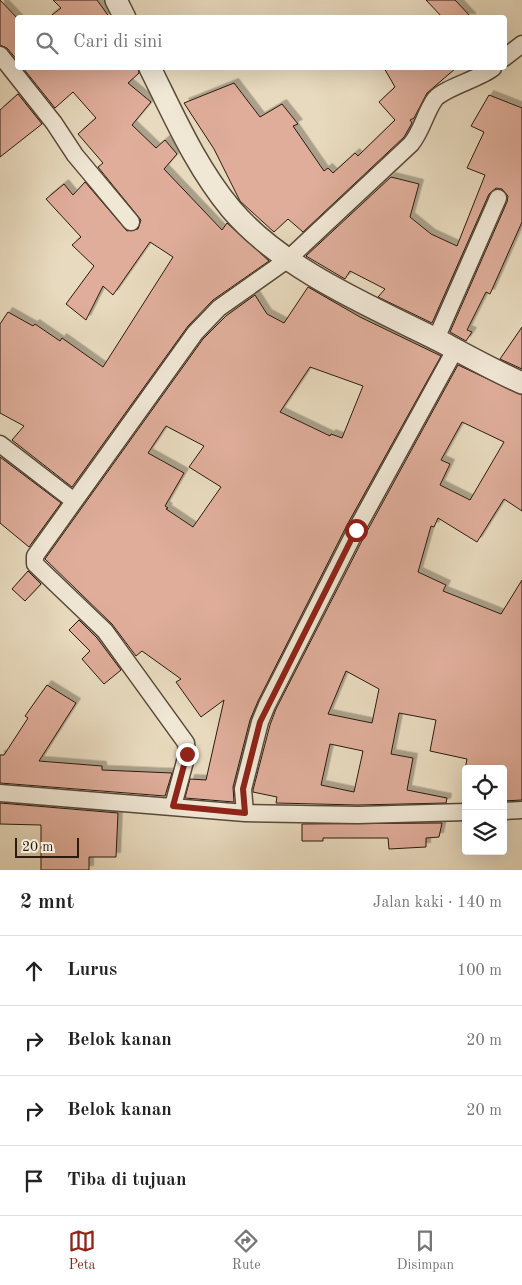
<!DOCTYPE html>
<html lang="id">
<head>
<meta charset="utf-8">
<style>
	body { margin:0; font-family:"Old Standard TT",serif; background:#f2f2f2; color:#222 }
	.controls { position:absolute; right:15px; bottom:15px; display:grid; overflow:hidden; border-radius:5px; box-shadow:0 5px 20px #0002 }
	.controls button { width:45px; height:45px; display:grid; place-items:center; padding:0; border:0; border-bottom:1px solid #e0e0e0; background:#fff; color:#222; font:25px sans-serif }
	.scale { position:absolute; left:15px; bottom:12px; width:64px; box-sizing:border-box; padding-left:5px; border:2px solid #2b1a0d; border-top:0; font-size:14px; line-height:18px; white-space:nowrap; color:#2b1a0d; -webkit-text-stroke:4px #f0e7d5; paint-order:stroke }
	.stop { position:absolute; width:15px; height:15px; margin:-11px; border:4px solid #8f2418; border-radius:50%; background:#fff }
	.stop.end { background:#8f2418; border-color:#fff; box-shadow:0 1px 5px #0008 }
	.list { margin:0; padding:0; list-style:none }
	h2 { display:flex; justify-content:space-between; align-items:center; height:65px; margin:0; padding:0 20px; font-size:21px }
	h2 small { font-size:16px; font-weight:400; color:#767676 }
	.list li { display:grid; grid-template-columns:32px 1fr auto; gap:15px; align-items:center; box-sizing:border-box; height:70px; padding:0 20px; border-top:1px solid #e0e0e0 }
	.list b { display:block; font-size:19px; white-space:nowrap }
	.list em { font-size:16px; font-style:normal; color:#767676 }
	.icon { flex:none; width:28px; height:28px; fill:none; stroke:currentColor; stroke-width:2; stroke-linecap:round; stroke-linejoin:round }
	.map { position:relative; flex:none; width:522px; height:870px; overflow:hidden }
	.search { position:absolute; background:#fff; box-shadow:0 5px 20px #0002; left:15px; right:15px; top:15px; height:55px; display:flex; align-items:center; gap:12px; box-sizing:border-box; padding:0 18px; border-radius:5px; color:#767676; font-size:19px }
	.sheet { height:345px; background:#fff }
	nav { display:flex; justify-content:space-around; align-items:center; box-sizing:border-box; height:70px; border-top:1px solid #e0e0e0; background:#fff; font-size:14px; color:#767676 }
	nav a { display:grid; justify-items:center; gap:2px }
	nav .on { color:#8f2418 }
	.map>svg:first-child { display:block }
</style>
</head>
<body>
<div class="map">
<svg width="522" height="870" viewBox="0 0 522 870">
	<defs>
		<filter id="shadow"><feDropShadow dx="4.5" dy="-4.5" stdDeviation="0" flood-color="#0004"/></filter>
	</defs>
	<rect width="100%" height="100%" fill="#e8dabe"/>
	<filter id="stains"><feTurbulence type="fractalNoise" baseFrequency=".004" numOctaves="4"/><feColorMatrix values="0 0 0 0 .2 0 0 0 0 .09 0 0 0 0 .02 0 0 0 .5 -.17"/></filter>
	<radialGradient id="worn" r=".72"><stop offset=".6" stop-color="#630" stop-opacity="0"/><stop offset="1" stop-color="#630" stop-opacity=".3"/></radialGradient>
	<path fill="#dfad9a" stroke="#2b1a0d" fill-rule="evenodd" filter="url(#shadow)" d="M0,0L18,19V61L7,48L0,45Z
		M53,0H97L110,18H48L61,8Z
		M426,0H455L472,18H443Z
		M23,68H138L139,73L128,83L151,102L132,125L156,148L165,140L177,154L164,169L222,230L227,223L269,261L213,300L188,326L72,487L12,440L24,426L0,413V324L8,312L33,326L35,324L60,341L62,338L103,367L173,257L150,242L113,295L103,286L86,320L66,304L94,266L72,245L81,237L46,199L64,184L73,195L85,182L127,231L138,229L141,220L98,167L103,163L78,134L96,118L73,92L55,108Z
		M384,68H456L427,93L414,118L410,120L412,123L404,137L303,232L288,219L274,232L240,201L214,149L184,103L234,83L260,117L282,104L298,124L293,126L324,171L328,168L333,173L355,153L358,156L395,120L379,102L395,87Z
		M18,94L42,124L0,157V110Z
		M489,95L522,108V222L490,294L486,292L467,330L472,332L466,341L450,332L507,202L508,196L502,189L496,188L489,194L432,323L378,297L385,289L350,271L345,279L306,256L391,177L419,184L410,217L431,234L457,246L485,175L467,168L484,132L471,126Z
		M308,287L360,317L441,356L347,525L258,701L250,720L233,787L234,802L185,798L190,779L206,780L224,700L201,717L176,682L181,679L142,651L136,656L112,624L45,559L203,339L226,316L255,295L267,314L284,323ZM310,367L363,386L342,438L331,434L330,436L280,412ZM166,426L204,446L189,467L221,487L193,527L166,509L168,508L165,506L184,473L148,453Z
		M522,327V369L500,359Z
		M458,365L522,395V511L504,499L477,542L438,518L434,527L431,526L418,572L446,585L443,591L501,614L522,580V800L503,801V769H465L467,759L430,751L436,720L399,713L391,754L413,758L407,790L447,798L446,803L358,805L276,803L277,797L253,792V790L270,725L276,709L365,535ZM462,422L504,442L470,500L440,485L450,464L441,460ZM346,671L379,689L372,723L328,714ZM330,744L363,751L354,792L321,785Z
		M0,457L61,503L29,547L0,523Z
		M28,571L41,584L25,601L12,589Z
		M79,620L97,638L121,670L104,684L82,659L90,651L69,630Z
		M47,685L76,703L39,761L102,766V770L172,773L165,796L0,783V755H4L28,718L25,716Z
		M0,803L118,813L116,857H89V870H41V825L0,824Z
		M442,823L439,837L426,838V847L389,849L388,838H323V841H302V824Z"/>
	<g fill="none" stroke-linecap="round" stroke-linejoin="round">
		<defs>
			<path id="minor" d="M0,55L54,123L75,155L131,222
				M504,58L522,44
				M436,339L498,198
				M0,444L74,501
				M0,793L245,813L358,815L466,812
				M173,806L187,754L186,743L105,631L35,564V556L195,333L219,308L287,260L411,144C422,131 425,113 435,99C444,88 479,79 493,68
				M503,811L522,810
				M245,813L243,789L260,722L267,705L356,530L455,350"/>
			<path id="tertiary" d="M116,0L125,18
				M150,68C174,116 196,167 231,209C282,269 368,305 438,340C466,355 493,370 522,383"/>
		</defs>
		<use href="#minor" stroke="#5a4a39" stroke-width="19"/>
		<use href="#tertiary" stroke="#5a4a39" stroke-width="24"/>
		<use href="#minor" stroke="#f0e7d5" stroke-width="16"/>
		<use href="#tertiary" stroke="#f0e7d5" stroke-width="21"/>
	</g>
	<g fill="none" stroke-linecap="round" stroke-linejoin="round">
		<path stroke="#8f2418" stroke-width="6" d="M187,754L173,806L245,813L243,789L260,722L356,530"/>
	</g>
	<rect width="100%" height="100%" filter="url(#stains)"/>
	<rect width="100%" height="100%" fill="url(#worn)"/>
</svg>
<div class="controls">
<button><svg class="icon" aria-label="locate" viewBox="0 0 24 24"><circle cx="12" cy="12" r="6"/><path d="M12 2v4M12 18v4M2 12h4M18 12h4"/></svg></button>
<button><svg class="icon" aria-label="layers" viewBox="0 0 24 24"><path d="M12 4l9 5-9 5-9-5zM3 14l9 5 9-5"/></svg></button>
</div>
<div class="scale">20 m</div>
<div class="stop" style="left:356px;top:530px"></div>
<div class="stop end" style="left:187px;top:754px"></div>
<div class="search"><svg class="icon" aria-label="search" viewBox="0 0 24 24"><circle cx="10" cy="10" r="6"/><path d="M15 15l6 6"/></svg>Cari di sini</div>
</div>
<section class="sheet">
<h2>2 mnt<small>Jalan kaki · 140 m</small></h2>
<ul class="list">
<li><svg class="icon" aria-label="ahead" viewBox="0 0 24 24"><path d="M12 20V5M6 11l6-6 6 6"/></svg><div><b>Lurus</b></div><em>100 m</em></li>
<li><svg class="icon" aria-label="right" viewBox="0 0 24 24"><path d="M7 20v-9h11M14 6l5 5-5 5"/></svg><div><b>Belok kanan</b></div><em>20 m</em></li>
<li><svg class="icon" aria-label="right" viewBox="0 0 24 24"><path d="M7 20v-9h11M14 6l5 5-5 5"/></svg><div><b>Belok kanan</b></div><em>20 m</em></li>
<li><svg class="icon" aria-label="arrive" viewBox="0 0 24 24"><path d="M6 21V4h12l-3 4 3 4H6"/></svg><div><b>Tiba di tujuan</b></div></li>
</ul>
</section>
<nav>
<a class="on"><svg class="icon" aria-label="map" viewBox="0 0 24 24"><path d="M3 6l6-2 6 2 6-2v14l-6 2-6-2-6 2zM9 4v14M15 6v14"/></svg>Peta</a>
<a><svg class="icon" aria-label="directions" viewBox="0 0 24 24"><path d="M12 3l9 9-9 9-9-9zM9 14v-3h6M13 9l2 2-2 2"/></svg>Rute</a>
<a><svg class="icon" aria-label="saved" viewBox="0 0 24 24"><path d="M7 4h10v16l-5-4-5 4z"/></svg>Disimpan</a>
</nav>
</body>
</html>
